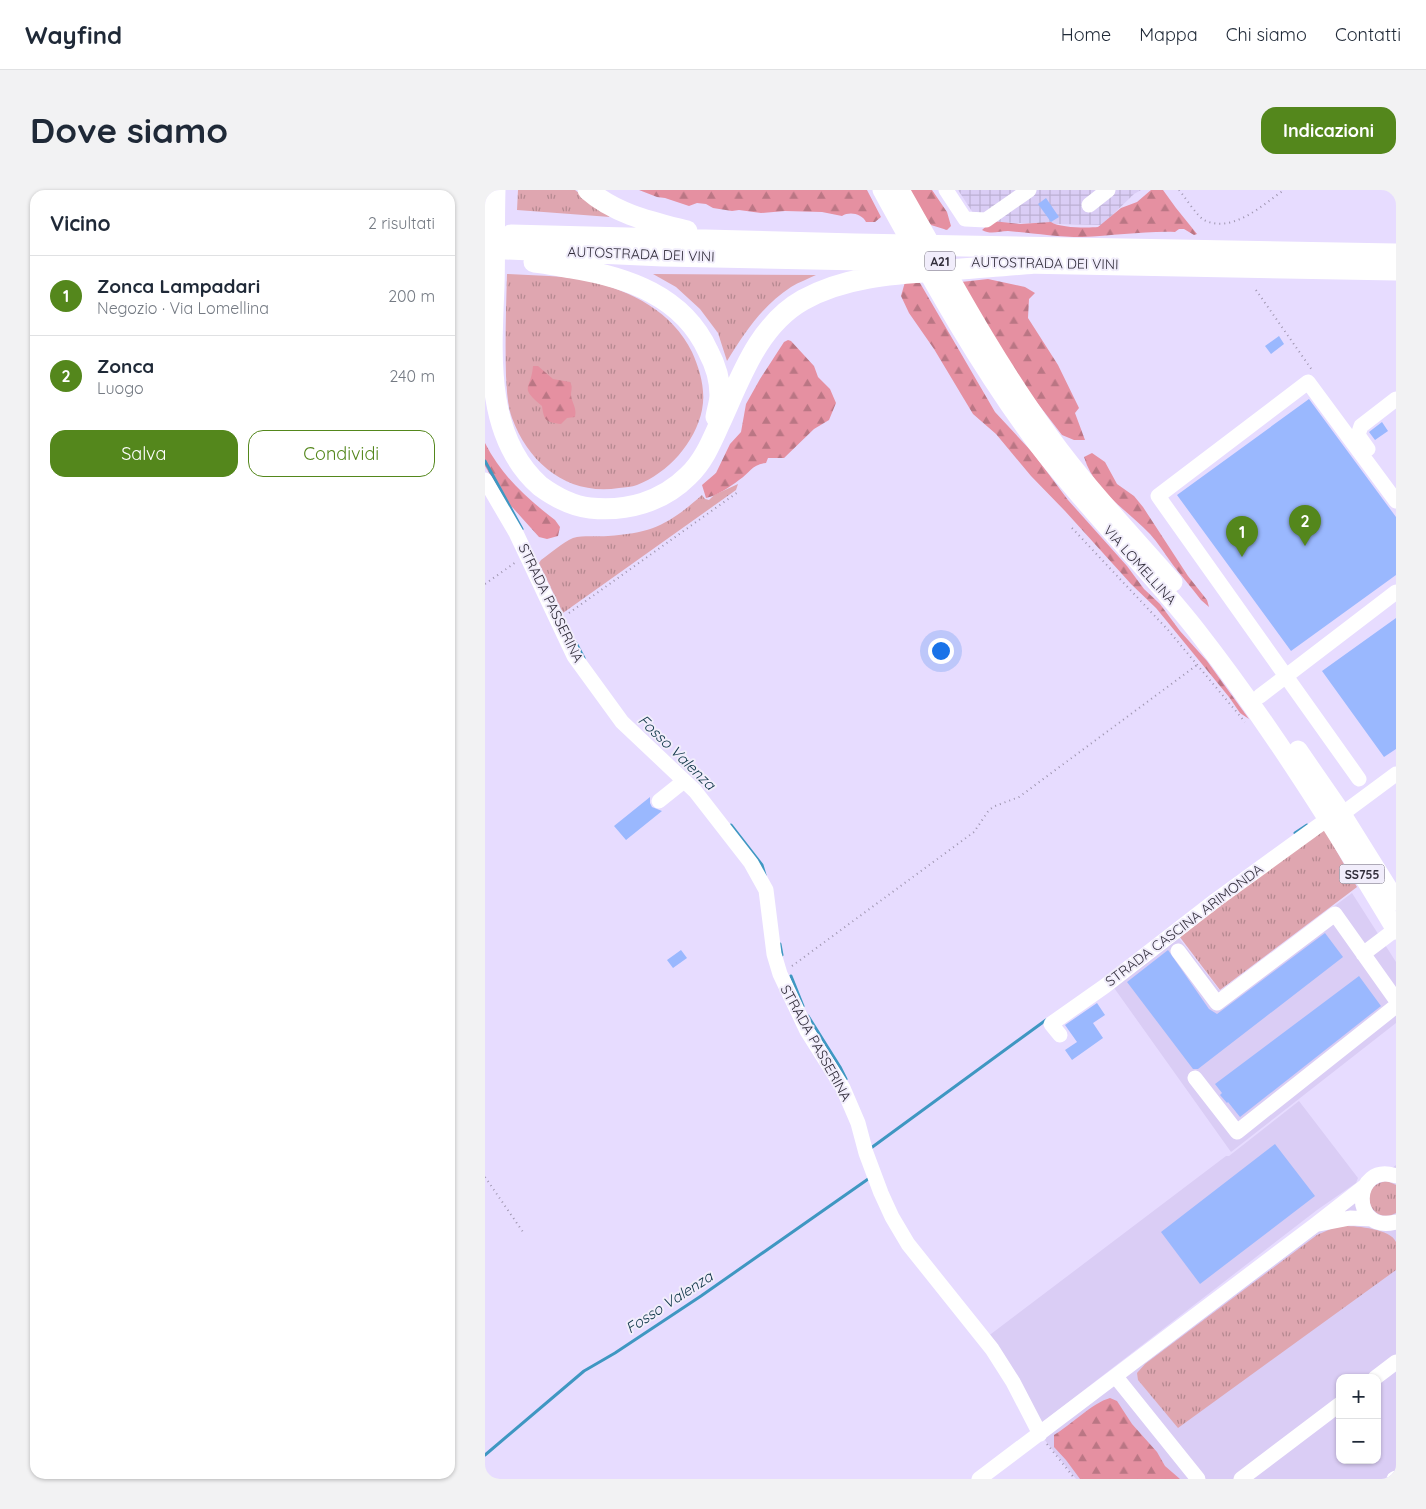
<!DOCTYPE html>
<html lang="it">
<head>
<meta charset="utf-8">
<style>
	body { margin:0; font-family:Quicksand,sans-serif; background:#f2f2f3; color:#1f2937 }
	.controls { position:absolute; right:15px; bottom:15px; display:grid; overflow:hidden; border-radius:10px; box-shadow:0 1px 4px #0004 }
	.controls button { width:45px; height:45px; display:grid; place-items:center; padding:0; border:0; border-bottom:1px solid #e0e1e3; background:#fff; color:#1f2937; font:25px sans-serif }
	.you { position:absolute; left:455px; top:460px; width:18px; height:18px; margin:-12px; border:4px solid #fff; border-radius:50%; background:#1a73e8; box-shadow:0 0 0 8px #1a73e833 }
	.badge { display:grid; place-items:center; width:32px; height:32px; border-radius:50%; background:#54871c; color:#fff; font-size:16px; font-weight:700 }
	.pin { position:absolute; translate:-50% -41px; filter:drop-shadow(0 1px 2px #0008) }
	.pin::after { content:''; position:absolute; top:26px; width:18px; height:15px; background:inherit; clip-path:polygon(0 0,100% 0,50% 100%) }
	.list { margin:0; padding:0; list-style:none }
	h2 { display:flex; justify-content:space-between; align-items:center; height:65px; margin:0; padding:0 20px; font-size:21px }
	h2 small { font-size:16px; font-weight:400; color:#747a83 }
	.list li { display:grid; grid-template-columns:32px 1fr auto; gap:15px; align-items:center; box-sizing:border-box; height:80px; padding:0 20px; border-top:1px solid #e0e1e3 }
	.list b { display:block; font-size:19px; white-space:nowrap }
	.list p { margin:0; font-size:16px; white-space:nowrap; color:#747a83 }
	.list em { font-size:16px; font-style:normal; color:#747a83 }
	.actions { display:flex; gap:10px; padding:15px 20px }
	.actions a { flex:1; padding:11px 0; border:1px solid #54871c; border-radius:15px; text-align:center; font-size:18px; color:#54871c }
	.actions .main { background:#54871c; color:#fff }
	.map { position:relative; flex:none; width:911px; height:1289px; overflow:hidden; border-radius:15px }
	header { display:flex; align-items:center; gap:30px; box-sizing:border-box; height:70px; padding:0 25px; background:#fff; border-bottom:1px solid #e0e1e3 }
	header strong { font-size:24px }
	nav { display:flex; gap:28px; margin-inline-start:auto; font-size:18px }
	.intro { display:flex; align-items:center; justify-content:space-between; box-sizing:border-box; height:120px; padding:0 30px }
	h1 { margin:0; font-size:35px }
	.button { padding:12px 22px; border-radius:15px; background:#54871c; color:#fff; font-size:18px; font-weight:700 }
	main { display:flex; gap:30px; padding:0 30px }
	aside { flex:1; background:#fff; border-radius:15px; box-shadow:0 1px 4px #0004 }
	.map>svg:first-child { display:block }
</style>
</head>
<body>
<header>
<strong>Wayfind</strong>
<nav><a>Home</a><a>Mappa</a><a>Chi siamo</a><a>Contatti</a></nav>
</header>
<div class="intro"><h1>Dove siamo</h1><a class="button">Indicazioni</a></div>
<main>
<aside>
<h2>Vicino<small>2 risultati</small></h2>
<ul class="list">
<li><span class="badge">1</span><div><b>Zonca Lampadari</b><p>Negozio · Via Lomellina</p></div><em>200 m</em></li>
<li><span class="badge">2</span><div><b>Zonca</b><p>Luogo</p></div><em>240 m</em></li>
</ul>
<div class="actions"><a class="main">Salva</a><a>Condividi</a></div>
</aside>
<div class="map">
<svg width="911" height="1289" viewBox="0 0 911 1289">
	<defs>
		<pattern id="industrial-grid" width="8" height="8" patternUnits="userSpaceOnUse" patternTransform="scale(1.25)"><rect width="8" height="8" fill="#dacdf5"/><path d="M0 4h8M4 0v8" fill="none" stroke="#bcb0d3"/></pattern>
		<pattern id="grass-tufts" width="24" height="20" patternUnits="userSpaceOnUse" patternTransform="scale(1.25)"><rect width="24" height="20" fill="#dfa6b0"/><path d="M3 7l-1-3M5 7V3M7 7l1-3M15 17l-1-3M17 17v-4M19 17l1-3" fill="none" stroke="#b58890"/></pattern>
		<pattern id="forest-firs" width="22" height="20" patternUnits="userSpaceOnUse" patternTransform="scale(1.25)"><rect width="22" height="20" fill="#e590a1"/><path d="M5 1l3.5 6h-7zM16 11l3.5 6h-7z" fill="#ba7684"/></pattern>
	</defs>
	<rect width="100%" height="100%" fill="#e7dcff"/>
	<path fill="#dacdf5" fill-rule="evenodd" d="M867,703L911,772V833L746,962L627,795L690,743L735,801Z
		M814,911L873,988L871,993L832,1020L555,1234L502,1147L741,966H744Z
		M911,975V1289H591L555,1244ZM855,1188H892V1270H855Z"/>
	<path fill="url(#industrial-grid)" d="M473,0H656L649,4L617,35L494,32Z"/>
	<path fill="url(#grass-tufts)" d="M33,0H90L125,27L32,20Z
		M22,84C49,86 78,85 105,91C146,101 188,122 207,162C215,180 221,200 217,220C210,253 183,283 152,295C147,297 140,297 134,298C83,306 44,274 27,228C22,214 22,200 21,186C20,152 21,118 22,84Z
		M168,84L331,85C323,89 314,92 306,97C277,116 260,142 242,171L233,143L215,119L191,97Z
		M253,294L251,300L78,423L54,373L56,370C66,363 77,353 88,348C98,345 113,347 123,346C168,343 184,334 217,305L220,309L224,310L229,305Z
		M839,639L872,697L735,800L691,742Z
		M902,991L911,995V1023C885,1037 871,995 902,991Z
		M860,1036C872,1036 906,1039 911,1052C911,1059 911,1072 911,1080L693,1238L653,1190L652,1183L660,1174L832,1045L848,1038Z"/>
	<path fill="url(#forest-firs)" d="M154,0H382L396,27L390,32H381C377,24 365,21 357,26L337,22L300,21L276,23L254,20L247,21L228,18L221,14L212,13L204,16L180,8L172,7Z
		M425,0H447L462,22L466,36L462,40L446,35L441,28Z
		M666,0H678L691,18L712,44L709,45L699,39H694L690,42C659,41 628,46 597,47C572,47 548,43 523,41C514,41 506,45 497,40L507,31L535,34L566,32C574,38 603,38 613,37L636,18L652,12Z
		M503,89L540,97L550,103L544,109L543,128L573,175L594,218L590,223L600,250H589L577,245L527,180L476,92Z
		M420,92L435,93L510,222L548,263L583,310L642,376L659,399L675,414L695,441L722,471L764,529L755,523L744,507L671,418L646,394L580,321L546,286L511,244L488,224L449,159L424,123L416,106Z
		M303,150L306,151L329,176L333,187L345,199L351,213L344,230L329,239L299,268H283L281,273C267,274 265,283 254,290C245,297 233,305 221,308L217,295L231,283L245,254L256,242L261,214L275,189L299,152Z
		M48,176H53L68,189L85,192C88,197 86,200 86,205C87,214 92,217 90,227L82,228L76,234C61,232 59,231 57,216C33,196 46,201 48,176Z
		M0,253C17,286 40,307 70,330L75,337L73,346L62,349L54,347L28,318L22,313L0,276Z
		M607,263L620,272L632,294L649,306L658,317L703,386L722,410L724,417L716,410C707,398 697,387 688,375C680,364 673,353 665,344C641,319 609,301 599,267Z
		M625,1208L632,1211L647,1234L672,1262L680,1276L695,1289H595L581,1270L569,1257V1245C586,1235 607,1213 625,1208Z"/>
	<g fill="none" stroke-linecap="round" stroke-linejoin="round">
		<path stroke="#3f97c2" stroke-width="3" d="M0,271L37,339
			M91,453L99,468
			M246,635L277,675L280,685
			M810,643L822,635
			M295,754L297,765
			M306,786L318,816
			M323,826L355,877L361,889
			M386,958L561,830
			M0,1265L99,1181L130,1163L216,1106L386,987"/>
	</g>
	<path fill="#9ab8fe" d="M561,8L574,27L566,32L553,14Z
		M794,146L799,154L786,164L780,156Z
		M824,209L911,327V385L806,461L692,305Z
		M897,232L903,241L890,250L884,242Z
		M911,428V559L899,567L837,481Z
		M165,607V613L167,617L177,621L141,650L129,636Z
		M840,743L858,767L713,879H708L642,792L683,760L724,819L732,824Z
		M196,760L202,768L188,778L182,770Z
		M874,786L896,816L755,927L743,912L742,913L735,905L737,903L730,894Z
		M612,813L620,825L608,833L618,848L587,870L580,860L592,852L580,835Z
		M790,954L830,1006L715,1094L676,1042Z"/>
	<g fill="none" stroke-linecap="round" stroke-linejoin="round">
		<path stroke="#9e95af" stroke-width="2" stroke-dasharray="1 4" stroke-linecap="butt" d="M694,0C700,7 712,26 719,30C748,44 777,15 799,0
			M771,100L827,180
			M587,338L683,440L760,532
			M0,394L31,372
			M84,423L253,302
			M307,776L489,642L504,620L510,616L534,607L712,475
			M0,987L38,1042
			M562,1254L590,1289"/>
		<path stroke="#fff" stroke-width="15" d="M461,0L480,29L501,30L544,0
			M604,15L623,0
			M883,259L873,245L876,236L911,209
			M0,290L31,343L89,466L137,532L210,601L266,673L281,700L289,764L295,784L322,841L358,898L373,933L381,963L396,1003L407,1027L423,1054L507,1159L528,1192L555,1244
			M775,506L911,402
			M874,589L673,306L823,192L911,311
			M174,611L199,591
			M857,624L911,584
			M693,761L732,813L850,724L911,810
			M878,764L911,739
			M575,845L566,834L620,796L731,710L844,628
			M710,888L752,942L911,816
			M911,986C868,971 864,1044 911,1032
			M834,1034L865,1028L887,1029
			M631,1187L713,1289
			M890,1188L911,1172
			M494,1289L830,1035L880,996
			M756,1289L855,1214
			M909,1289L911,1288"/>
		<path stroke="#fff" stroke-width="19" d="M397,0C444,85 492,173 551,252C601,318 661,376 712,441C786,536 849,637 911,740
			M415,0C463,84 508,169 565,247C602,298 646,344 688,392
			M813,560L853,618L911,711"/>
		<path stroke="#fff" stroke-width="21" d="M10,0C9,33 10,65 9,97C6,167 0,247 55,296C70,307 87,316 105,318C141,322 177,312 203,286C218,272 226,253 234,235C255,190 272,136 318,110C359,87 407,84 453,81C485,78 518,76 550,73
			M103,0C130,24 167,32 202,41
			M26,45L371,54L911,64
			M0,58L178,66L427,71
			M49,72C61,73 74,76 86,78C142,87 198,106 223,161C230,174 235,190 235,205C235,212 232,220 231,227
			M537,73L911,80"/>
	</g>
	<g text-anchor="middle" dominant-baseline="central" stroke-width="4" stroke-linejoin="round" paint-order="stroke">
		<g fill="#f1edfb" stroke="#6b6774" stroke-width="1">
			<rect x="440" y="61.5" width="30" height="19" rx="4"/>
			<rect x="854.5" y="674.5" width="45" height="19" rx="4"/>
		</g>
		<g font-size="12" font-weight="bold" fill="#312d3a">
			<text x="455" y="71">A21</text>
			<text x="877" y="684">SS755</text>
		</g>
		<g font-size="14" fill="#312d3a" stroke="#f1edfb">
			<text transform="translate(156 64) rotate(2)">AUTOSTRADA DEI VINI</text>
			<text transform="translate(560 73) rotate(1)">AUTOSTRADA DEI VINI</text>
			<text transform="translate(655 375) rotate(48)">VIA LOMELLINA</text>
			<text transform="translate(66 413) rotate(64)">STRADA PASSERINA</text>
			<text transform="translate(699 735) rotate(-37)">STRADA CASCINA ARIMONDA</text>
			<text transform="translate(331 853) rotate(61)">STRADA PASSERINA</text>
		</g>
		<g font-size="15" font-style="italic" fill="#0b3345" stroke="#f1edfb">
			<text transform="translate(192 562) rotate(44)">Fosso Valenza</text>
			<text transform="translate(184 1112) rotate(-33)">Fosso Valenza</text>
		</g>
	</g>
</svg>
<div class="controls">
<button>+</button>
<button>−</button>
</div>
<div class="you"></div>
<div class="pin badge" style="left:757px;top:367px">1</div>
<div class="pin badge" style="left:820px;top:356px">2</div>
</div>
</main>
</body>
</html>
